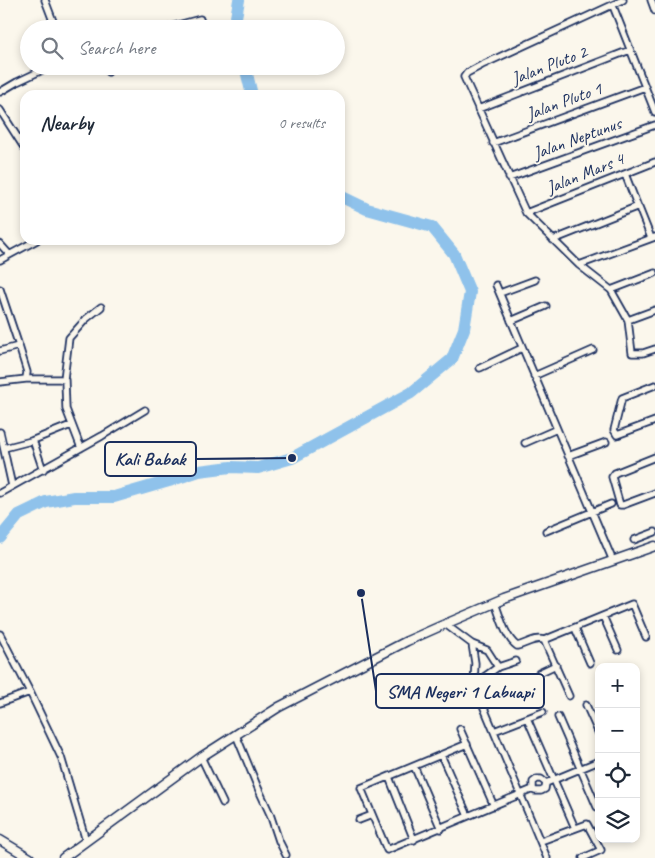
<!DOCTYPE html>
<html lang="en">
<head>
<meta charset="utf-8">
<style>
	body { margin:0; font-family:Caveat,sans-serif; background:#f2f2f3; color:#1f2937 }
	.controls { position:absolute; right:15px; bottom:15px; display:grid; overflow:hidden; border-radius:10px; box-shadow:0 2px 8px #0003 }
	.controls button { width:45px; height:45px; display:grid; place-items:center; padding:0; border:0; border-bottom:1px solid #e0e1e3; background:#fff; color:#1f2937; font:25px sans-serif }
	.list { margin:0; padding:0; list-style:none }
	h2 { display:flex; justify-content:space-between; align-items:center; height:65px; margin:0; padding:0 20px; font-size:21px }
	h2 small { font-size:16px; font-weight:400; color:#747a83 }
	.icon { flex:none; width:28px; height:28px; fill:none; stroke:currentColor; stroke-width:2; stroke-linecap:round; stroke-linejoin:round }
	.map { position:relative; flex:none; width:655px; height:858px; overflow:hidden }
	.search { position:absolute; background:#fff; box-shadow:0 2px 8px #0003; left:20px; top:20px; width:325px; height:55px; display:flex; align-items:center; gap:12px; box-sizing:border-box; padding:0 18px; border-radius:28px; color:#747a83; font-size:19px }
	.panel { position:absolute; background:#fff; box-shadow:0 2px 8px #0003; left:20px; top:90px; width:325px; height:155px; border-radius:15px }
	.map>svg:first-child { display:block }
</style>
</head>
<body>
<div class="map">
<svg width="655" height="858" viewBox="0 0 655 858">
	<rect width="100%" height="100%" fill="#fbf7ec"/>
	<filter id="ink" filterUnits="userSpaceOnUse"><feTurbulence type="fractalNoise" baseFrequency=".02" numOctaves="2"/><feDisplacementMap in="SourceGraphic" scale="10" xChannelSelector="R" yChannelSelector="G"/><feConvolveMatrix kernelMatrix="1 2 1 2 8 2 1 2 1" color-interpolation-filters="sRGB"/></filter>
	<g filter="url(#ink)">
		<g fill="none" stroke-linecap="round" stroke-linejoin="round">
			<path stroke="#8fc2eb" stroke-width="12" d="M234,29L239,0
				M245,66L252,95
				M0,538L19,515L46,502L74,497H114L169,481L199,471L231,467L258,468L292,458L411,393L452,359L464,329L470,292L454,254L432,227L367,209L340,196"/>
			<defs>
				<path id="minor" d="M45,0L56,29
					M623,0L482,65L467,73L464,77L526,213L579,265L611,290L628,320L632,353H643L655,349
					M651,0L655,11
					M613,6L655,112
					M163,29L200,19L203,29
					M108,72L109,66
					M0,92L17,82L51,66
					M478,109L630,50
					M0,110L25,149
					M493,143L645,87
					M625,174L638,207
					M509,178L655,125
					M526,213L655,162
					M553,240L636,207L639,208L651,238
					M0,244L9,254
					M0,260L37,240
					M579,265L655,237
					M496,285L613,561
					M0,289L19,346L0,351
					M611,290L655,273
					M500,293L535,280
					M628,320L655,310
					M511,321L546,306
					M480,368L522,348
					M534,376L593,350
					M26,379H60L65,380L66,409L81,448
					M64,379L69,338L86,319L101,307
					M0,382L26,379L27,372L19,346
					M655,385L622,398L614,430L617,435L655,421
					M0,432L12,486
					M33,440L43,470
					M525,443L557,429
					M4,448L31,441L71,425
					M568,456L606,442
					M655,457L615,473L612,477L620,505H623L655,493
					M0,493L102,436L145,410
					M546,531L611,504
					M634,540L655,532
					M495,603C500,616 505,637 517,646C527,644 534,637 544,640L569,696
					M603,616L618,650
					M445,624L472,644L487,650L498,667
					M575,628L590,663
					M0,634L30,692L61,757L86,841
					M544,640L632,604L646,637
					M472,644L475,663L474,684L547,858
					M539,673L556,665
					M474,684L498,667L516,661
					M0,703L30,692
					M483,705L533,684
					M586,705L599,734
					M558,717L597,807
					M527,718L575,828
					M460,729L494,806
					M494,731L543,712
					M236,735L258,788L270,814L279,841L286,855
					M467,744L361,788L387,850L533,789L535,791H541L545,789L546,783L599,761
					M441,755L468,816
					M201,757L223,803
					M414,766L441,829
					M389,777L414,840
					M533,789V782L537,779H541L546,783
					M359,820L372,815
					M541,841L587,824L601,850L583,858"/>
				<path id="tertiary" d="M0,840L30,858
					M63,858L201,757L279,707L407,641L443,625L504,599L655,546"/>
			</defs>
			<use href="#minor" stroke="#1b2f5e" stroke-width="9"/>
			<use href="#tertiary" stroke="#1b2f5e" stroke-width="11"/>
			<use href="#minor" stroke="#fbf7ec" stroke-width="5.5"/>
			<use href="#tertiary" stroke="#fbf7ec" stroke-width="8"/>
		</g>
	</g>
	<g text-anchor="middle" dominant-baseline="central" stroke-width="4" stroke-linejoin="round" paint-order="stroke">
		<g font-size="18" fill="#1b2f5e" stroke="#fbf7ec">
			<text transform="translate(549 65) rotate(-21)">Jalan Pluto 2</text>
			<text transform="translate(564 101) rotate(-20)">Jalan Pluto 1</text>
			<text transform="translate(577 138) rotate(-20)">Jalan Neptunus</text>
			<text transform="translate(585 173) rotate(-22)">Jalan Mars 4</text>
		</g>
	</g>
	<path fill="none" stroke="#1b2f5e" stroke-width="2" d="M292 458L196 459M361 593L376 691"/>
	<g fill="#1b2f5e" stroke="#fbf7ec" stroke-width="2">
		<circle cx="292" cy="458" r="5"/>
		<circle cx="361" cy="593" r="5"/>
	</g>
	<g fill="#fbf7ec" stroke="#1b2f5e" stroke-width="2">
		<rect x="105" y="442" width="91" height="34" rx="5"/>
		<rect x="376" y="674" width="168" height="34" rx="5"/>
	</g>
	<g font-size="19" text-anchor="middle" font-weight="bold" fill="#1b2f5e">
		<text x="150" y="465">Kali Babak</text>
		<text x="460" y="698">SMA Negeri 1 Labuapi</text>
	</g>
</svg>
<div class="controls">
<button>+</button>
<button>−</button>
<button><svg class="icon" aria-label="locate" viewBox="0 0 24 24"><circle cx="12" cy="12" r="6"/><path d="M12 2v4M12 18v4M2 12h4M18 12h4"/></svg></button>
<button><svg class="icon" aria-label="layers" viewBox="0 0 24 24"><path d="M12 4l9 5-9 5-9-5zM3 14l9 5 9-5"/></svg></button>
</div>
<div class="search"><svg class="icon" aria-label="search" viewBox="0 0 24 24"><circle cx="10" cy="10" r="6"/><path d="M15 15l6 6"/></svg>Search here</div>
<section class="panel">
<h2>Nearby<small>0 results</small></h2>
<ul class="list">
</ul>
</section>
</div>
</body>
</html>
